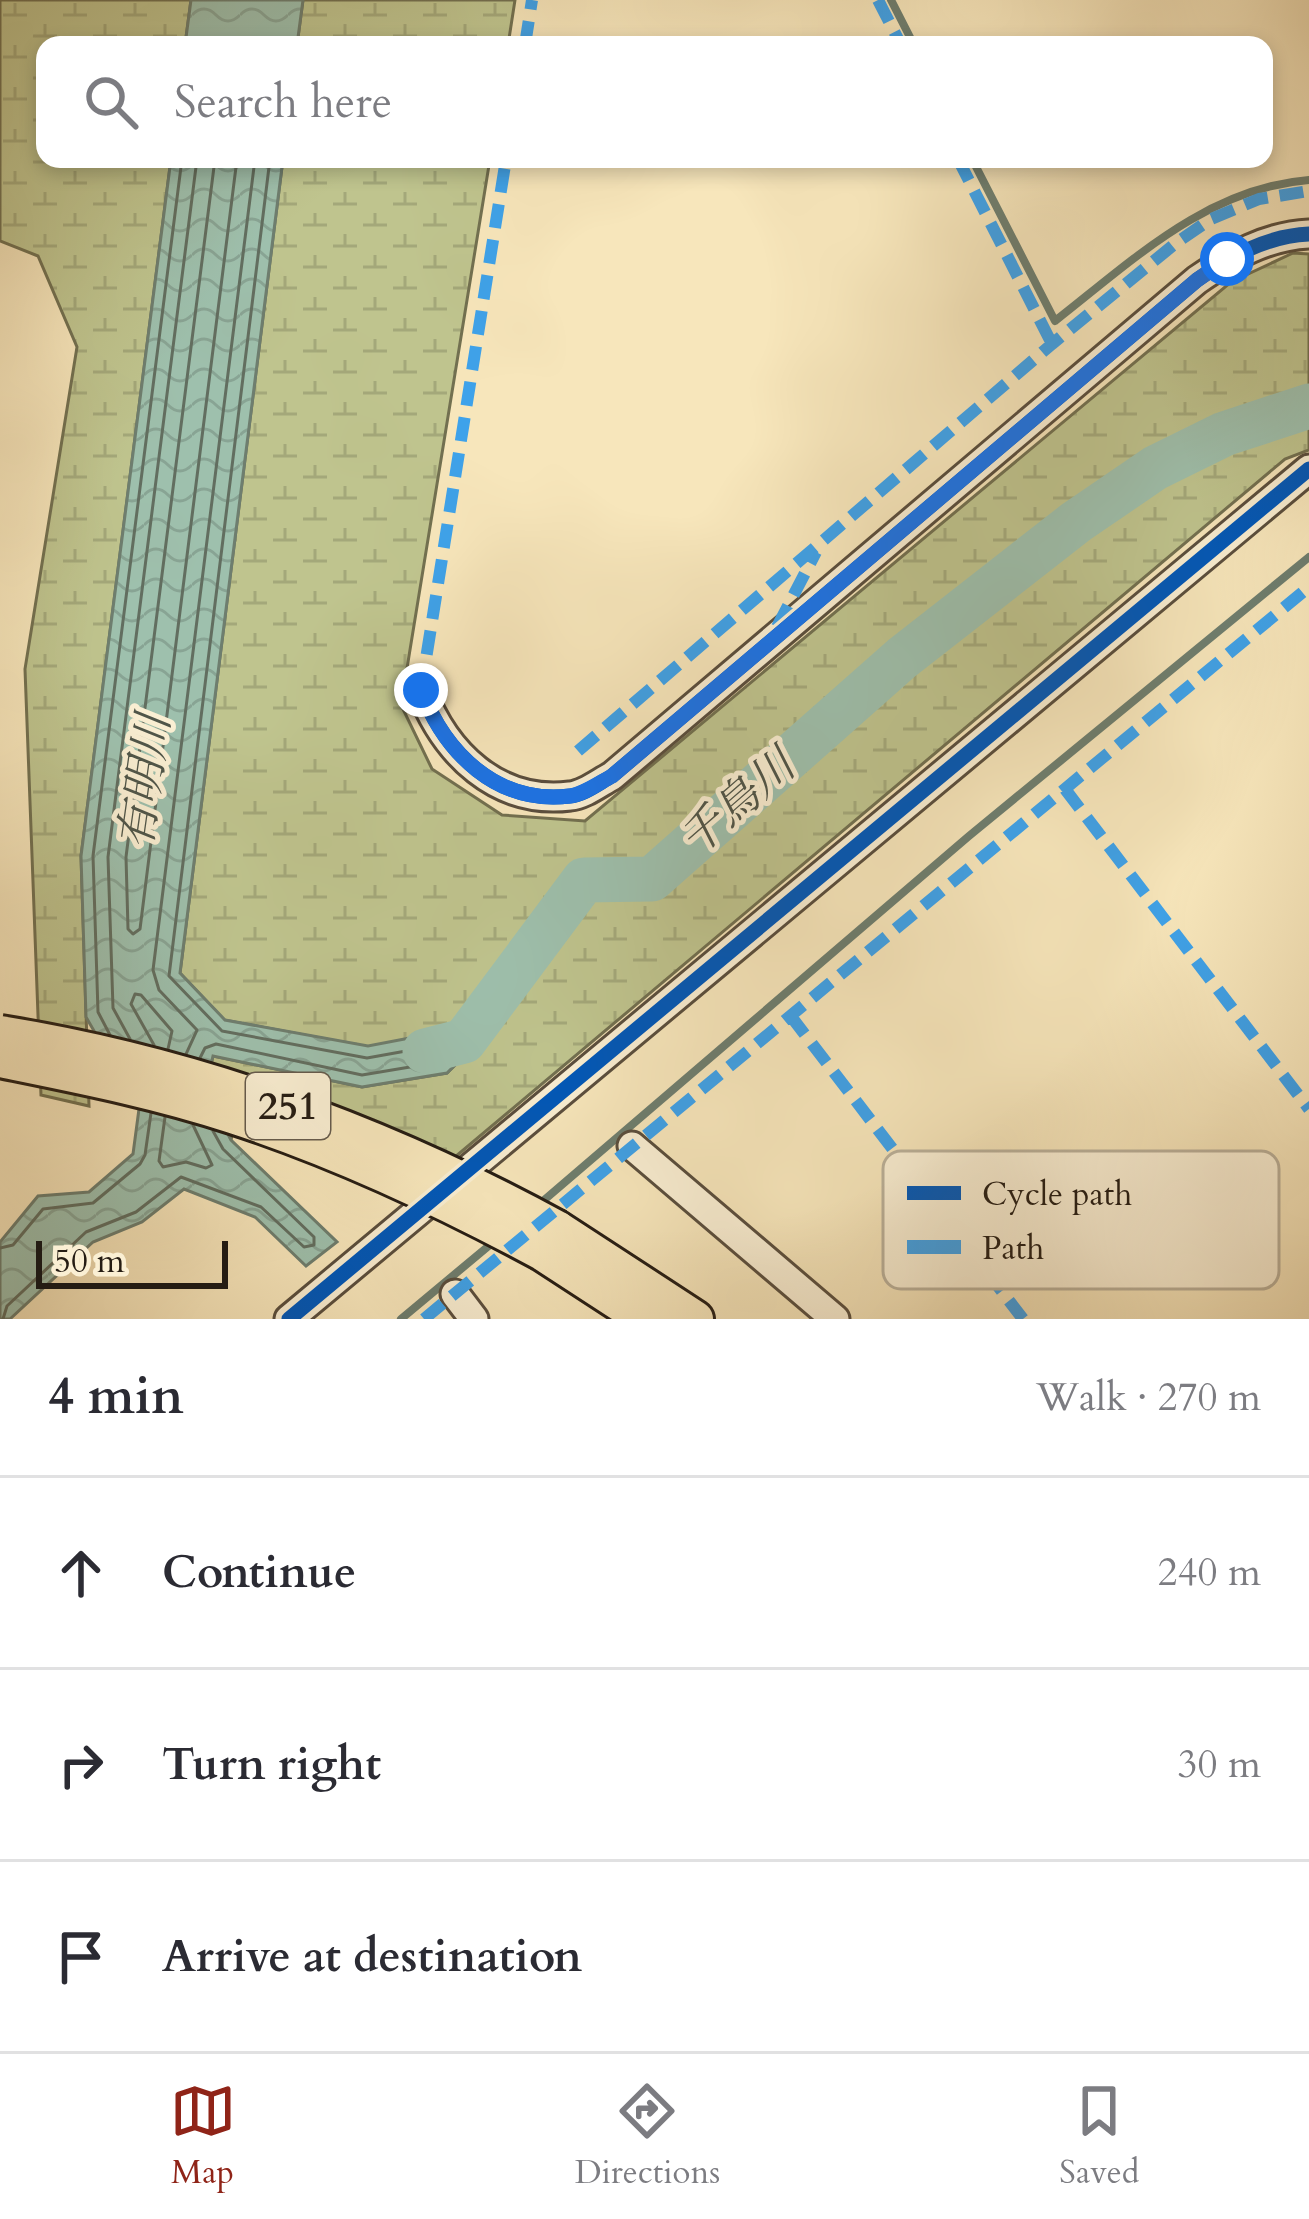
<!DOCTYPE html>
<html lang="en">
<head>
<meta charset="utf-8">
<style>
	body { margin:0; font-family:Cardo,"Noto Serif JP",serif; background:#f7f7f7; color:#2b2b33 }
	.scale { position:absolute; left:36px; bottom:30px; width:192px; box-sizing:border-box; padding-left:12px; border:6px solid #251c13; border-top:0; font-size:33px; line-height:42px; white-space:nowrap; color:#251c13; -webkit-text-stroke:9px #faefd3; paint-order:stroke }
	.stop { position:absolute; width:36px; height:36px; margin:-27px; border:9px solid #1a73e8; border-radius:50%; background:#fff }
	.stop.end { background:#1a73e8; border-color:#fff; box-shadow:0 3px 12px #0008 }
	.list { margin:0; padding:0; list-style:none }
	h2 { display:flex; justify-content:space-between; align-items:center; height:156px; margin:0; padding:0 48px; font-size:51px }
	h2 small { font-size:39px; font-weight:400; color:#7c7c81 }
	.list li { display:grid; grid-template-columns:78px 1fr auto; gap:36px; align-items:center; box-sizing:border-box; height:192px; padding:0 48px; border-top:3px solid #e1e1e2 }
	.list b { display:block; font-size:45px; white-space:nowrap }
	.list em { font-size:39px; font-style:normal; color:#7c7c81 }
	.icon { flex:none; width:66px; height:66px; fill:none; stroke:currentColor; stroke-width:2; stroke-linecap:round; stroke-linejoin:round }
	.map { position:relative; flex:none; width:1309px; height:1319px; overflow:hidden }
	.search { position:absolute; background:#fff; box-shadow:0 6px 18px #0003; left:36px; right:36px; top:36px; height:132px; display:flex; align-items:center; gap:30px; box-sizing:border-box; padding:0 42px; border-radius:24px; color:#7c7c81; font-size:45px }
	.sheet { height:732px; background:#fff }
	nav { display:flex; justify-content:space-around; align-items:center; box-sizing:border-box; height:168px; border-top:3px solid #e1e1e2; background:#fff; font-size:33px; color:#7c7c81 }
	nav a { display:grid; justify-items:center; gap:6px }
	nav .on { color:#8f2418 }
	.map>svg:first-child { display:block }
</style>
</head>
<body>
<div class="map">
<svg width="1309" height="1319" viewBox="0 0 1309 1319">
	<defs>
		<pattern id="wetland-marsh" width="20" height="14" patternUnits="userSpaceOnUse" patternTransform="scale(3)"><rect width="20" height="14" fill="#bfc48e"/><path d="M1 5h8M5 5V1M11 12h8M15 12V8" fill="none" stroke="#a4a87a"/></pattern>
		<pattern id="water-waves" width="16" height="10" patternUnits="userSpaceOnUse" patternTransform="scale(3)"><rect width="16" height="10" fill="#9ec0ad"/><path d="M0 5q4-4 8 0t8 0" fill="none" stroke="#88a494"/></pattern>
	</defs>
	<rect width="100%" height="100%" fill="#f7e6bb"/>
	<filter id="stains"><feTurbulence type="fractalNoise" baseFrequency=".00167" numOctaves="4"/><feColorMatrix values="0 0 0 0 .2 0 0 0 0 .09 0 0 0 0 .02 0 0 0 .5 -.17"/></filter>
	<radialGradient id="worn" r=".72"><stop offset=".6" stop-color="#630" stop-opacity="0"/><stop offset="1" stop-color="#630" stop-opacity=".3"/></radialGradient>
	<path fill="url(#wetland-marsh)" stroke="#727050" stroke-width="3" d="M0,0H191L185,45H45V159H171L81,856L89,1106L41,1095L25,669L77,347L38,256L0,241Z
		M303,0H515L508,45H297Z
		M283,159H490L401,705L432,769L502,815L585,821L1231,282L1293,253L1309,254V450L1285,459L455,1157L238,1107L231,1140L205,1090L213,1056L362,1087L447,1073L497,1023L368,1047L224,1020L180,973Z"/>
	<path fill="url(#water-waves)" stroke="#6e7e6f" stroke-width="3" d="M191,0H303L297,45H185Z
		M171,159H283L180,973L225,1020L368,1046L499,1021L447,1073L362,1087L213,1056L205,1090L231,1140L337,1242L306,1266L255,1217L184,1189L142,1222L93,1242L10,1319H0V1242L38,1196L89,1192L133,1154L139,1109L86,1017L81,856Z"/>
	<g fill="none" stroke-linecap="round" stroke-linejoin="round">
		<path stroke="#626e60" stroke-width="3" d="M215,159L126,857L128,929L133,934L140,929L237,159
			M110,1035L98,1012L93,856L182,159
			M130,1039L113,1008L108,857L197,159
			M154,1045L131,1004L135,994L141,995L172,1031L168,1049
			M186,1054L197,1030L159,990L153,970L255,159
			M200,1058L205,1048L216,1044L362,1075L440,1062L451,1050L445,1044L367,1058L222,1031L169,976L270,159
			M165,1117L159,1161L163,1167L186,1162L206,1168L212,1165L193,1125
			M0,1248L13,1245L43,1209L93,1203L140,1164L145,1155L151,1113
			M3,1319L7,1306L86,1232L136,1212L181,1177L261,1207L304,1247L314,1245V1237L223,1149L213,1131"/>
		<path stroke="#6e7e6f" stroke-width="8" d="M891,0L914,45
			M972,159L1055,321C1132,261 1207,188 1309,180
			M536,1207L969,836L1309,557
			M401,1319L497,1239"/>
		<path stroke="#9ec0ad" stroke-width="45" d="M425,1051L464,1041L584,880L652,879L902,658L1076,522L1155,468L1224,434L1309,406"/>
		<defs>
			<path id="minor" d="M421,690C445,753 497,805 570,796C584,795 599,783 612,776L1197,280C1232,256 1266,236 1309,234
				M632,1146L835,1319
				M455,1294L474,1319
				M289,1319L1309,469"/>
			<path id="highway" d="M557,1229L695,1319
				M542,1252L645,1319"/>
		</defs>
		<use href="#minor" stroke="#5a4e3d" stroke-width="33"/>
		<use href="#highway" stroke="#251c13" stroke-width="42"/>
		<use href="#minor" stroke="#faefd3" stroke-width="27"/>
		<use href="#highway" stroke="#f7e6bb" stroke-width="36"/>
		<defs>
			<path id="highway-bridge" d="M0,1034C198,1066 381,1133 557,1229
				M0,1059C78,1075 156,1090 232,1115C340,1150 442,1198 542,1252"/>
		</defs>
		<use href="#highway-bridge" stroke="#251c13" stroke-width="42" stroke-linecap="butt"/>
		<use href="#highway-bridge" stroke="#f7e6bb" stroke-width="36"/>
		<path stroke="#3ea2ea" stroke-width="12" stroke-dasharray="24 12" stroke-linecap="butt" d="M878,0L901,45
			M525,45L532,0
			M958,159L1052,344
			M777,627L816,552
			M421,690L506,159
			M578,751L1052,344L1176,243L1211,219L1259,199L1309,191
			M1065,789L1309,1109
			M790,1015L1023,1319
			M424,1319L1309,587"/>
		<defs>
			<path id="cycleway" d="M421,690C445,753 497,805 570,796C584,795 599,783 612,776L1197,280C1232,256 1266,236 1309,234
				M289,1319L1309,469"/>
		</defs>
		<use href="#cycleway" stroke="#faefd3" stroke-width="22"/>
		<use href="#cycleway" stroke="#0057b8" stroke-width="15"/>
	</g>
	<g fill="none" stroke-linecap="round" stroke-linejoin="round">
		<path stroke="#1a73e8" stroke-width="15" d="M421,690C445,753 497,805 570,796C584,794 599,783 612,776L1197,280L1227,259"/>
	</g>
	<g text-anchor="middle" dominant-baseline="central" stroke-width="10" stroke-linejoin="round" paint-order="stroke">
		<rect fill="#faefd3" stroke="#655b4d" stroke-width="3" x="246" y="1073" width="84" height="66" rx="9"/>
		<g font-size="39" font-weight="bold" fill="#251c13">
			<text x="288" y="1106">251</text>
		</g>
		<g font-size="45" font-style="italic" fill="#4f5549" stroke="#faefd3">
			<text transform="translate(145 782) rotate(-82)">有明川</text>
			<text transform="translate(737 803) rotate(-41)">千鳥川</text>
		</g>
	</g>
	<rect x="883" y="1151" width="396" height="138" rx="18" fill="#faefd3" stroke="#bab099" stroke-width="3"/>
	<rect x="907" y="1186" width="54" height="14" fill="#0057b8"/>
	<rect x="907" y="1240" width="54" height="14" fill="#3ea2ea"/>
	<g font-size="33" fill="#251c13">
		<text x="982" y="1205">Cycle path</text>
		<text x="982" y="1259">Path</text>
	</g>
	<rect width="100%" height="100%" filter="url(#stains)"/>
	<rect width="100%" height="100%" fill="url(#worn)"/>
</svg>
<div class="scale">50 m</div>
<div class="stop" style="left:1227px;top:259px"></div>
<div class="stop end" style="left:421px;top:690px"></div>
<div class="search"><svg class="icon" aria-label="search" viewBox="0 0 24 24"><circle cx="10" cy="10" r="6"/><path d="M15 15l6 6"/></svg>Search here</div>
</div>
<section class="sheet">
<h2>4 min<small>Walk · 270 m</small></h2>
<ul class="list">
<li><svg class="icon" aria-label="ahead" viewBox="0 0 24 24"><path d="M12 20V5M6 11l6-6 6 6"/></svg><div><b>Continue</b></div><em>240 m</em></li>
<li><svg class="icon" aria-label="right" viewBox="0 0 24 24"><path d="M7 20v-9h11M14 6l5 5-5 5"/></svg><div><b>Turn right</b></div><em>30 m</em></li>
<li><svg class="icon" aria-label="arrive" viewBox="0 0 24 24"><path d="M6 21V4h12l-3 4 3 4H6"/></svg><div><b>Arrive at destination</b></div></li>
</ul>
</section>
<nav>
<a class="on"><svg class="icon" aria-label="map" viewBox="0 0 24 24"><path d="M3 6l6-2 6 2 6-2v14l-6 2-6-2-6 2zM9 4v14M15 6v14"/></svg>Map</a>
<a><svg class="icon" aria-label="directions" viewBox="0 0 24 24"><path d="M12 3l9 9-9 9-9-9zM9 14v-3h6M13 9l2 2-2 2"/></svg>Directions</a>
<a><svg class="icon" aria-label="saved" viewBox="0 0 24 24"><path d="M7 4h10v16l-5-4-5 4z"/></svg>Saved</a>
</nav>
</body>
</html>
